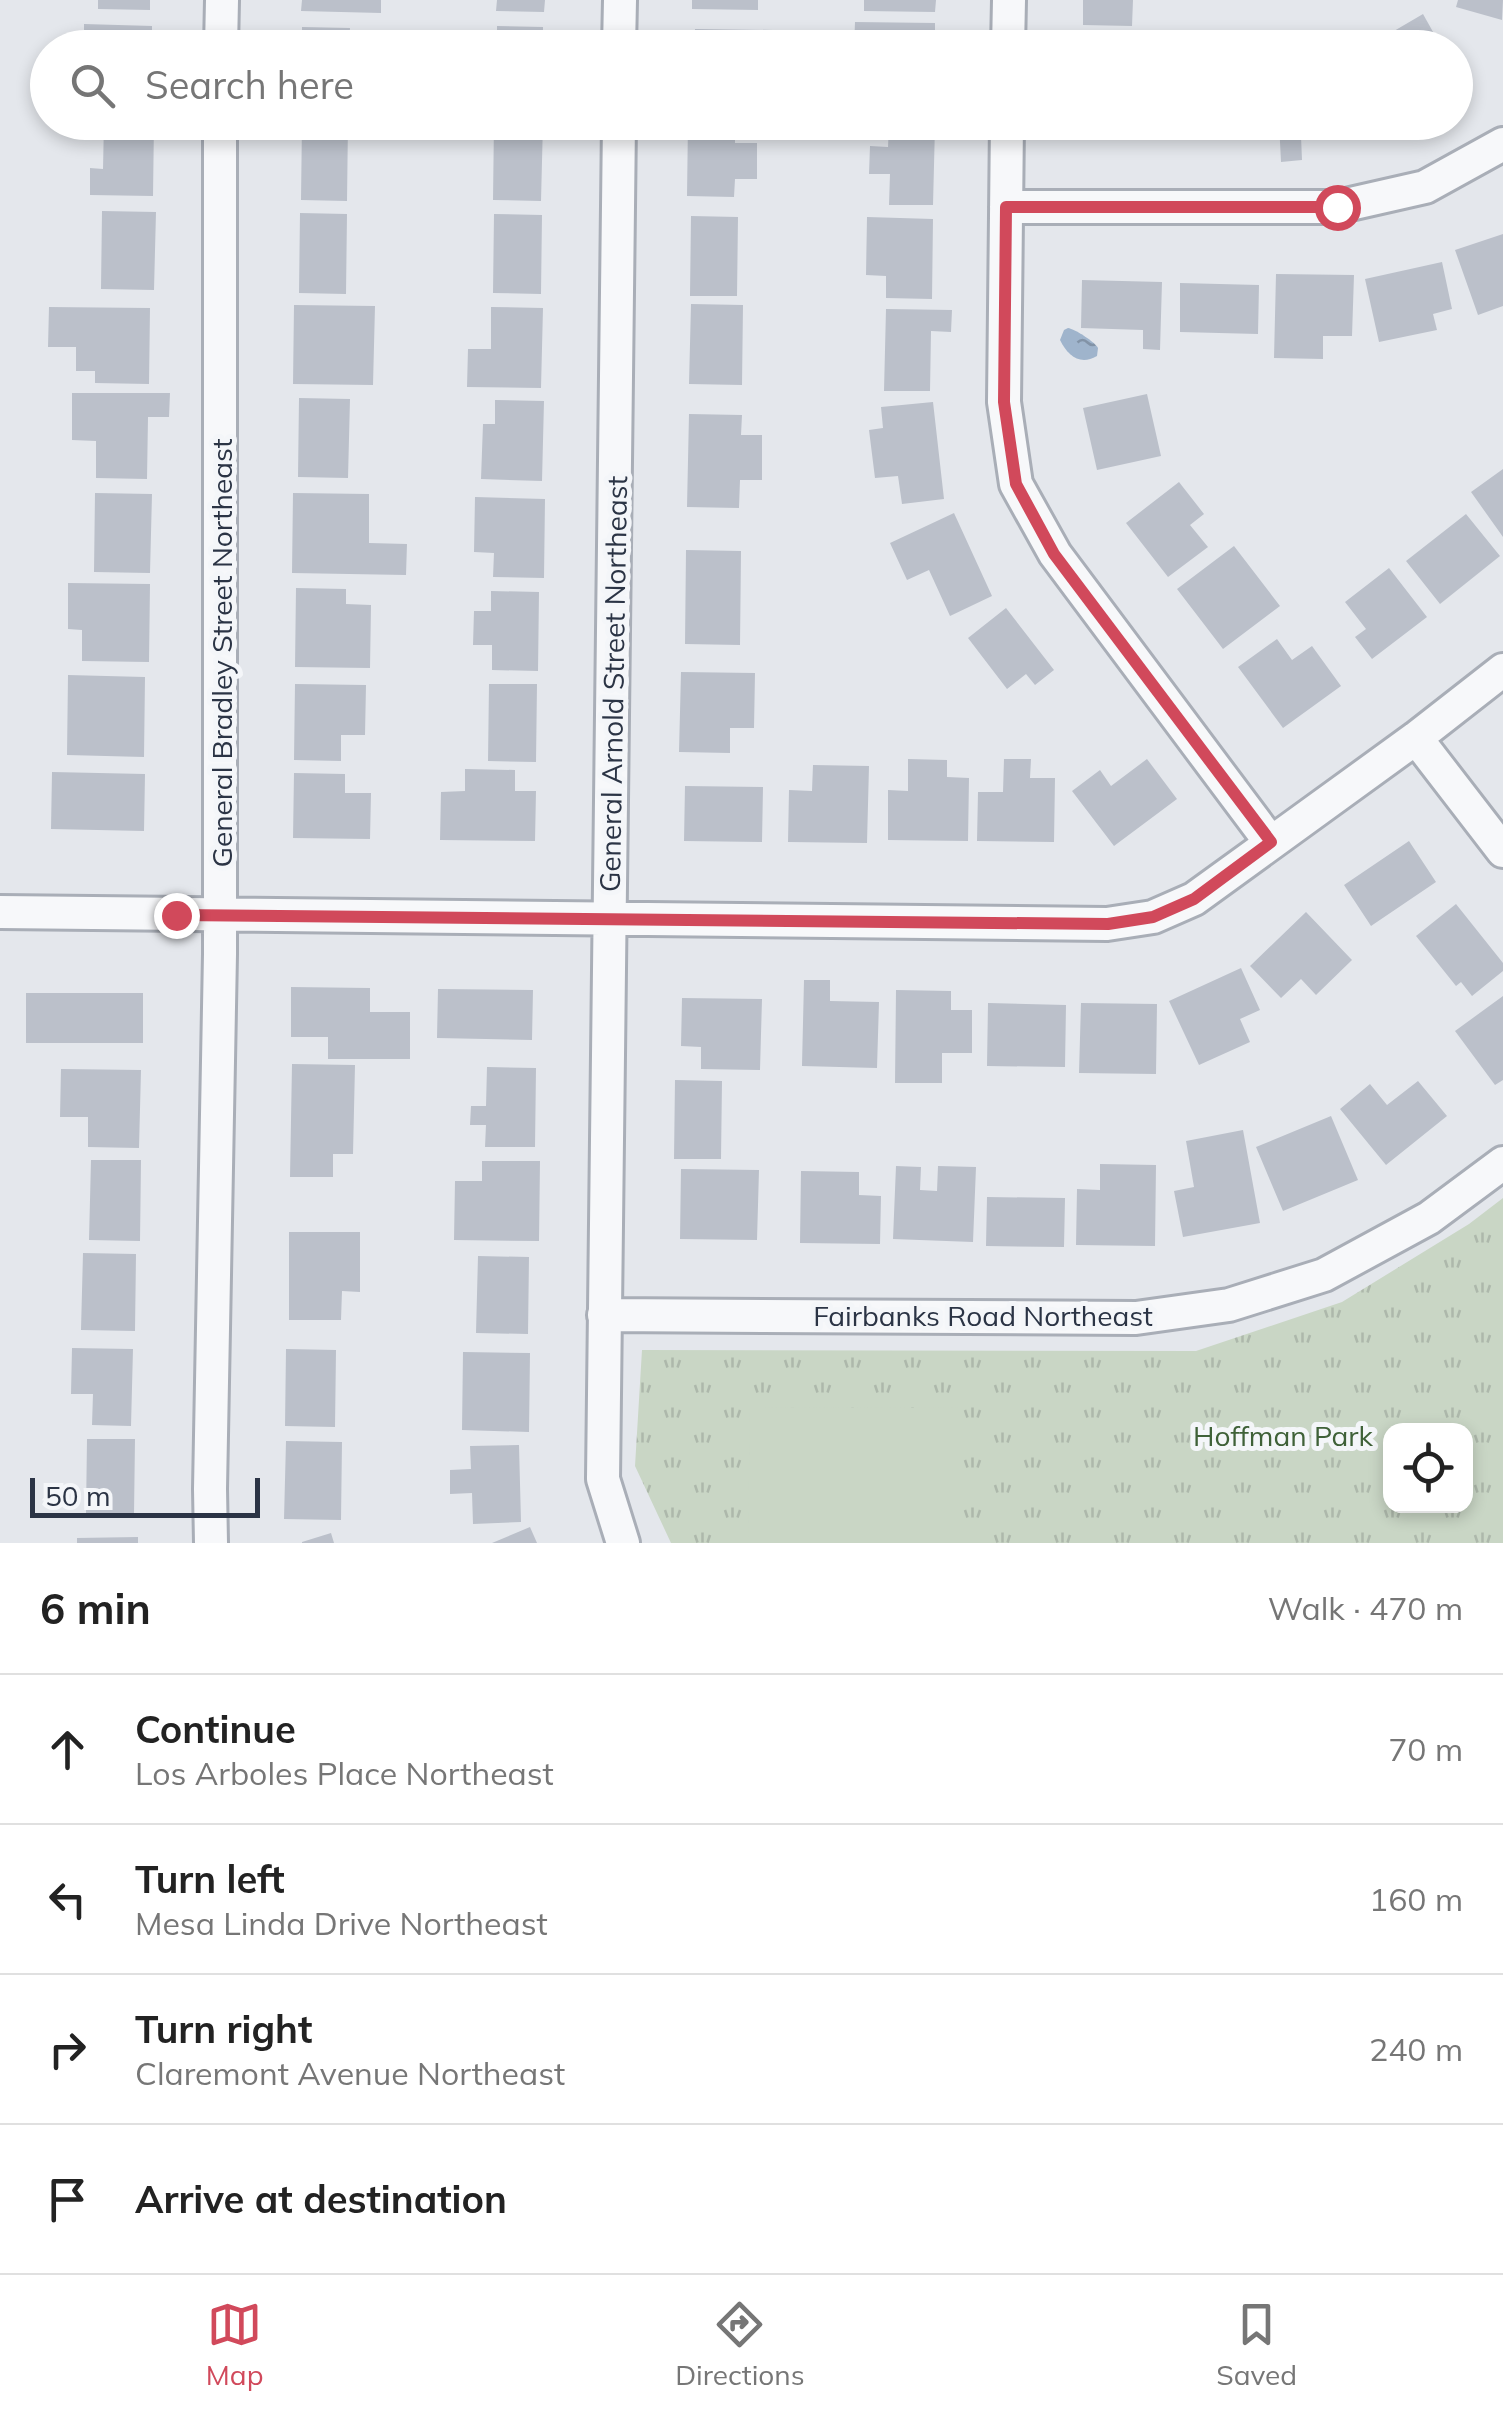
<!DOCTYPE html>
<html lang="en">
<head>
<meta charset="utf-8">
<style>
	body { margin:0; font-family:Mulish,sans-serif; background:#f2f2f2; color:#222 }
	.controls { position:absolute; right:30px; bottom:30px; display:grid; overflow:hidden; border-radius:20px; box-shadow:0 5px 15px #0003 }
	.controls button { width:90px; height:90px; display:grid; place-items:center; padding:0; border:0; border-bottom:2px solid #e0e0e0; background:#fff; color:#222; font:50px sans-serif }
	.scale { position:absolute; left:30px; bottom:25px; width:230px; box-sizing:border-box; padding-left:10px; border:5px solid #2b3445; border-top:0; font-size:28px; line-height:35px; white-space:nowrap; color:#2b3445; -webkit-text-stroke:8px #f4f6f9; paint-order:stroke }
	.stop { position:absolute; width:30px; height:30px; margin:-22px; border:8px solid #d1495b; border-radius:50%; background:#fff }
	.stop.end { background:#d1495b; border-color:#fff; box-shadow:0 2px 10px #0008 }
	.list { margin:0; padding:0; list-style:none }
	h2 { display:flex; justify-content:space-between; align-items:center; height:130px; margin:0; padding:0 40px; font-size:42px }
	h2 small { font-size:32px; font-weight:400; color:#767676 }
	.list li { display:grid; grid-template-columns:65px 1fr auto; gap:30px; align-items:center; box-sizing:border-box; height:150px; padding:0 40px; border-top:2px solid #e0e0e0 }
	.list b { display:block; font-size:38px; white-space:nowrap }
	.list p { margin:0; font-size:32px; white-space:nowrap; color:#767676 }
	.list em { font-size:32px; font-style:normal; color:#767676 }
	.icon { flex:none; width:55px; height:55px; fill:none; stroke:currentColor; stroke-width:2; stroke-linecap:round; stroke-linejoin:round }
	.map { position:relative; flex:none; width:1503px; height:1543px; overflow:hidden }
	.search { position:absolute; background:#fff; box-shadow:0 5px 15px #0003; left:30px; right:30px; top:30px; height:110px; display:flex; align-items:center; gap:25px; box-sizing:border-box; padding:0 35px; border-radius:55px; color:#767676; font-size:38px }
	.sheet { height:730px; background:#fff }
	nav { display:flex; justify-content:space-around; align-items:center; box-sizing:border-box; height:140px; border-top:2px solid #e0e0e0; background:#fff; font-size:28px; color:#767676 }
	nav a { display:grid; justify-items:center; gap:5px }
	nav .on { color:#d1495b }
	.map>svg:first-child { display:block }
</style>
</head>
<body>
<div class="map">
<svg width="1503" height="1543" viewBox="0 0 1503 1543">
	<defs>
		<pattern id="grass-tufts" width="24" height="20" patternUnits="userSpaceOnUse" patternTransform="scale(2.5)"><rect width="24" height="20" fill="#c9d6c5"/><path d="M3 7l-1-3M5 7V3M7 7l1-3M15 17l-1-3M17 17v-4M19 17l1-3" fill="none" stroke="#adb8ab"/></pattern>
		<pattern id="water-ripples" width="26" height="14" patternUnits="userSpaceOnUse" patternTransform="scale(2.5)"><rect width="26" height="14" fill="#9fb4cc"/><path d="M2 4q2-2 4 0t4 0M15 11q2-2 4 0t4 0" fill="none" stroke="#8293a7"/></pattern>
	</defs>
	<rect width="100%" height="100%" fill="#e4e7ec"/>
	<path fill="url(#grass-tufts)" fill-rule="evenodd" d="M1503,1198V1543H671L635,1466L642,1350L1196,1351L1342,1302L1469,1224ZM1390,1430H1466V1506H1390Z"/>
	<path fill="#c9d6c5" d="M750,1407L962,1408V1543H748Z"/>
	<path fill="url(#water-ripples)" d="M1068,328C1075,329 1095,342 1098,348L1097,356C1080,366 1068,356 1060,340L1064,330Z"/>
	<path fill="#bbc0ca" d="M98,0H150V10L98,9Z
		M302,0H381V13L301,11Z
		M497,0H545L544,12L496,11Z
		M692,0H758V10L692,9Z
		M864,0H936L935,12L864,11Z
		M1083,0H1133L1132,26L1083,25Z
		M1458,0H1503L1502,20L1456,7Z
		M1423,14L1442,48H1365Z
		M855,22L935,23V48H854Z
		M84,24L152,26V48H84Z
		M497,26L543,27V48H497Z
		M302,27L350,28L349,48H302Z
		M695,29L773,30V48H694Z
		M104,122H154L153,196L90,195V168L103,169Z
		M302,122H348L347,201L301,200Z
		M494,122H543L541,201L493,200Z
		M688,122H735V143H757V179H735L734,197L687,196Z
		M1083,122H1136V133L1082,132Z
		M1189,122H1267V137L1188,136Z
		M1279,122H1360V134L1301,136L1302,160L1281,162Z
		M889,125L935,126L933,205H889L890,174H869L870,146L888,147Z
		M102,211L156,212L154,290L101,289Z
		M300,213L347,214L346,294L299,293Z
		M494,214L542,215L541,294L493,293Z
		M691,216L738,217L737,296H690Z
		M867,217L933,219L932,299L886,298V276L866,275Z
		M1503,234V306L1478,315L1455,250Z
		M1442,262L1452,309L1433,314L1437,330L1379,342L1365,279Z
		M1276,274L1354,275L1352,336H1323V359L1274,358Z
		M1082,280L1162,282L1160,350L1143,349V330L1081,328Z
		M1180,283L1259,285L1258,334L1180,332Z
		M691,304L743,305L742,385L689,384Z
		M294,305L375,306L373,385L293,384Z
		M49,307L150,308L149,384L95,383V371H76V347H48Z
		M491,307L543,308L541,388L467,387L468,349H491Z
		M886,309L952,310L951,332L931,331L930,391H884Z
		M72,393H170L169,417H148L147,479L96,478V441L72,440Z
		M1147,394L1161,456L1097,470L1083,408Z
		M299,398L350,399L348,478L298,477Z
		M495,400L544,401L542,481L481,479L483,424H495Z
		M933,402L944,499L902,504L898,476L875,478L869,430L883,428L881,407Z
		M689,414L742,415L741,435H762V480H740L739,508L687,507Z
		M1503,469V537L1471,492Z
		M1179,482L1204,514L1190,525L1208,547L1168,577L1126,523Z
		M95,493L152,494L150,573L94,572Z
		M293,493L369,494V543L407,544L406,575L292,573Z
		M475,497L545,499L544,578L493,577L494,553L474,552Z
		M954,513L992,596L950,616L929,570L907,580L890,543Z
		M1466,514L1500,556L1440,604L1406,561Z
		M1234,546L1280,606L1223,649L1177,589Z
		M686,550L741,551L740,645L685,644Z
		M1389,568L1427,617L1372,659L1355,637L1366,629L1345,602Z
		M68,583L150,584L149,662L82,661V630L68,629Z
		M296,588L346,589V604L371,605L370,668L295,667Z
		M491,591L539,592L538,671L492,670V645H473L474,611H491Z
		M1006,608L1054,670L1035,685L1026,674L1007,689L968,638Z
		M1277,639L1292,660L1312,646L1341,686L1283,728L1238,667Z
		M681,672L755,673L754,728H730V753L679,752Z
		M68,675L145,677L144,757L67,755Z
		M295,684L366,685L365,735H341V761L294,760Z
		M489,684H537L536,762L488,761Z
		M908,759L947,760V777L969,778L968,841L888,840V790L908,791Z
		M1004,759H1031L1030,778H1055L1054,842L977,841L978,792H1003Z
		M1147,759L1177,799L1114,846L1072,791L1100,770L1111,786Z
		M813,765L869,766L867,843L788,842L789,790L812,791Z
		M465,769L515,770V791H536L535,841L440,840L441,792L465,791Z
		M52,772L145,774L144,831L51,829Z
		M294,773L345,774V793H371L370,839L293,838Z
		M685,786L763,787L762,842L684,841Z
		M1409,841L1436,882L1371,926L1344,885Z
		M1456,904L1503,963V971L1472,996L1461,982L1456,986L1416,936Z
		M1306,912L1352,960L1316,995L1301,979L1281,998L1250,966Z
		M1241,968L1260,1010L1240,1019L1250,1042L1199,1065L1169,1001Z
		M804,980H830V1001L879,1002L877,1068L802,1066Z
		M291,987L370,988V1012H410V1059H328V1037H291Z
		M438,989L533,990L532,1040L437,1038Z
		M896,990L951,991V1010H972V1053H942V1083H895Z
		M26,993H143V1043H26Z
		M1503,996V1080L1495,1085L1455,1031Z
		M682,998L762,999L760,1070L701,1069V1047L681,1046Z
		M988,1003L1066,1005L1065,1067L987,1066Z
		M1081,1003L1157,1004L1156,1074L1079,1073Z
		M292,1064L355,1065L353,1154H333V1177H290Z
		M487,1067L536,1068L535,1147H485L486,1125H470L471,1106H486Z
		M61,1069L141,1070L139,1148L88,1147V1117H60Z
		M675,1080L722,1081L721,1159H674Z
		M1418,1081L1447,1116L1386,1165L1340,1109L1370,1084L1387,1105Z
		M1331,1116L1358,1180L1283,1211L1256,1147Z
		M1243,1130L1260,1223L1183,1237L1174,1191L1194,1187L1186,1141Z
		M91,1160H141L140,1241L89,1240Z
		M482,1161H540L539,1241L454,1240L455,1181H482Z
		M1100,1164L1156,1165L1155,1246L1076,1245L1077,1189L1100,1190Z
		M896,1166L921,1167L920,1190L937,1191L938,1166L976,1167L973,1242L893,1239Z
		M681,1169L759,1170L757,1240L680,1239Z
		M801,1171L859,1172V1195L881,1196L880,1244L800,1243Z
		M987,1197L1065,1198L1064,1247L986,1246Z
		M289,1232H360V1292L342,1291L341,1320H289Z
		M83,1253L136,1254L135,1331L81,1330Z
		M478,1256L529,1257L528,1334L476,1333Z
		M72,1348L133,1349L131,1426L92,1425L93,1394H71Z
		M286,1349L336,1350L335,1427L285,1426Z
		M463,1352L530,1353L529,1432L462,1430Z
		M87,1439H135L134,1514L86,1513Z
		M286,1441L342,1442L341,1520L284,1519Z
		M519,1445L521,1522L473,1524L472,1493L450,1494V1470L471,1469L470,1446Z
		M530,1527L537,1543H492Z
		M331,1533L334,1543H302V1542Z
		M138,1537V1543H77V1538Z"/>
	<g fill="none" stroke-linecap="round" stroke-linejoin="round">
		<defs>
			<path id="minor" d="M221,48L222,0
				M619,48L620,0
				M1008,48L1009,0
				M619,122L603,1479L623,1543
				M1007,122L1004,402L1016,484L1055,554L1271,843
				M1006,207H1337L1425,187L1503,144
				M1416,738L1503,851
				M0,912L1107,924L1153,917L1194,899L1416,738L1503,670
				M604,1315L1136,1318L1229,1305L1324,1275L1429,1218L1503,1163
				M211,1543L210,1489L220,954V122"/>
		</defs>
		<use href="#minor" stroke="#a9aeb7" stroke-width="38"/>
		<use href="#minor" stroke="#f7f8fa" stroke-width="32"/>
	</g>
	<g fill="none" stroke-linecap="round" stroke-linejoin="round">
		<path stroke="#d1495b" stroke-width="12" d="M176,915L1108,924L1153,917L1194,899L1271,842L1054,554L1016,484L1004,402L1006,207H1337"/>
	</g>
	<g text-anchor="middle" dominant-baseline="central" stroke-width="10" stroke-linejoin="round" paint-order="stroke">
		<g font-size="28" fill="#2b3445" stroke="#f4f6f9">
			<text transform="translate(221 653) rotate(-90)">General Bradley Street Northeast</text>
			<text transform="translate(613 684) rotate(-89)">General Arnold Street Northeast</text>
			<text x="983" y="1315">Fairbanks Road Northeast</text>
		</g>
		<g font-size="28" fill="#3f6138" stroke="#f4f6f9">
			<text x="1283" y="1435">Hoffman Park</text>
		</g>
	</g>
</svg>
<div class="controls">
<button><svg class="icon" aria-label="locate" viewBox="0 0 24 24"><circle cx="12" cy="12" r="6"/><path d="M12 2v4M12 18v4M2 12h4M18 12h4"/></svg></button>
</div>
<div class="scale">50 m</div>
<div class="stop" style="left:1337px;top:207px"></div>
<div class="stop end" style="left:176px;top:915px"></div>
<div class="search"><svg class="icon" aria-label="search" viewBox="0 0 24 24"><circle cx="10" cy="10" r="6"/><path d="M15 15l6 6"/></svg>Search here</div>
</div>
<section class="sheet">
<h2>6 min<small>Walk · 470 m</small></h2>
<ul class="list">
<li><svg class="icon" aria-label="ahead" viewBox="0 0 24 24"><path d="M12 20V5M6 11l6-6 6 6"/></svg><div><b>Continue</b><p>Los Arboles Place Northeast</p></div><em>70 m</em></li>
<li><svg class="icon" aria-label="left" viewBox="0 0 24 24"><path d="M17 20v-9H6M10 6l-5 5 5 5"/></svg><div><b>Turn left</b><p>Mesa Linda Drive Northeast</p></div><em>160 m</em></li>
<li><svg class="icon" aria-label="right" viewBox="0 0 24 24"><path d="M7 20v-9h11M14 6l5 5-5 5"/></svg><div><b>Turn right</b><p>Claremont Avenue Northeast</p></div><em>240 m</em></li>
<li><svg class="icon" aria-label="arrive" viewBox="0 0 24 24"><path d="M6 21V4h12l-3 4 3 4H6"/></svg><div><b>Arrive at destination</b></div></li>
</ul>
</section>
<nav>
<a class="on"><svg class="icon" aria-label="map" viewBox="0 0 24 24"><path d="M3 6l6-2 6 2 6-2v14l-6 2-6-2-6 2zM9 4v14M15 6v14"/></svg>Map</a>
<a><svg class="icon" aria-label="directions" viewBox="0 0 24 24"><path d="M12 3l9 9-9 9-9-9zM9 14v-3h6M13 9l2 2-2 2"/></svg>Directions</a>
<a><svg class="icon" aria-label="saved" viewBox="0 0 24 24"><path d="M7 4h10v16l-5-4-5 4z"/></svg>Saved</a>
</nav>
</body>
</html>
